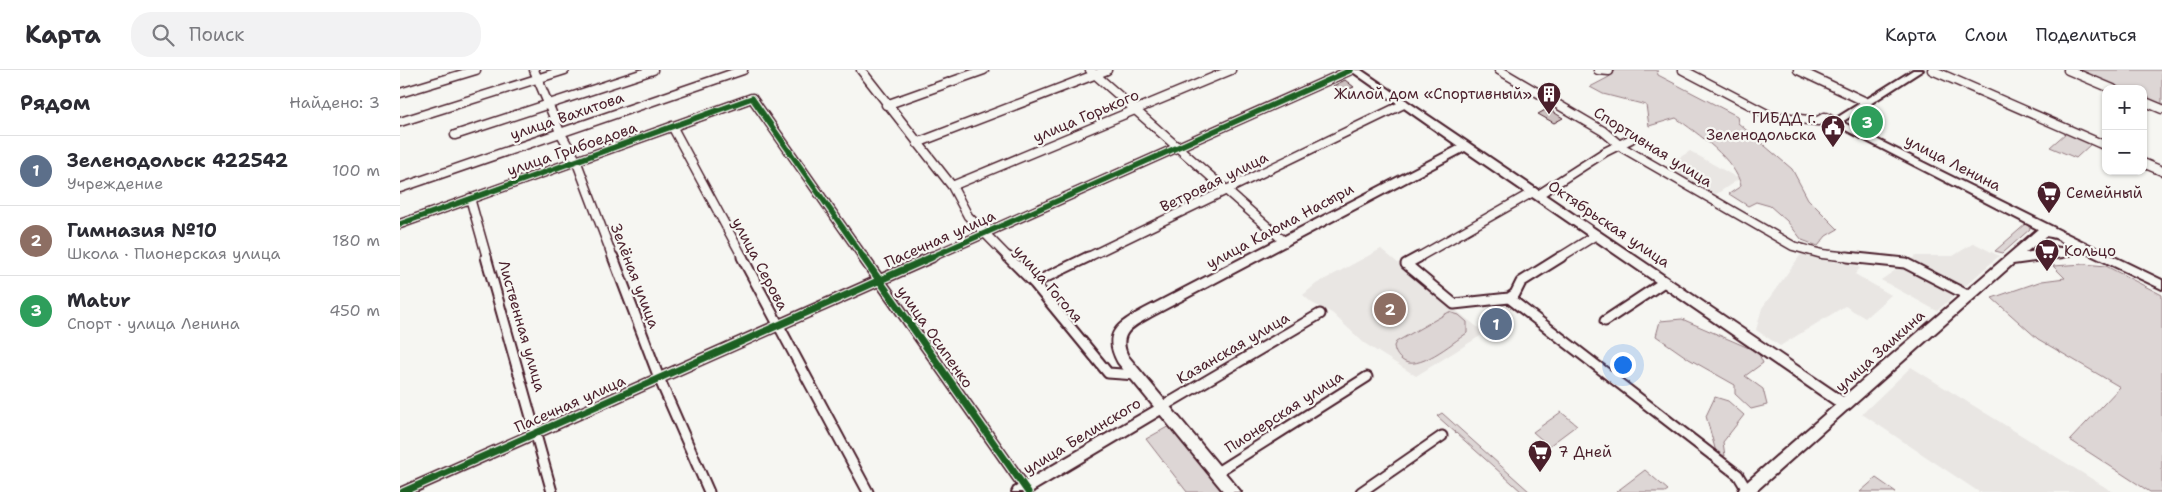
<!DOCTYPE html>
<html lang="ru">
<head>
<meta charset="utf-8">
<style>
	body { margin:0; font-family:"Shantell Sans",sans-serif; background:#f2f2f3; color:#2b2b33 }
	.controls { position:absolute; right:15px; top:15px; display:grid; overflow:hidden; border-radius:10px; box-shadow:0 1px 4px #0004 }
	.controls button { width:45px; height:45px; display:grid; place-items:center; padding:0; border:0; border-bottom:1px solid #e1e1e2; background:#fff; color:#2b2b33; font:25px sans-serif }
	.you { position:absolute; left:1222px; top:294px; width:18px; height:18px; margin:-12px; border:4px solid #fff; border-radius:50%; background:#1a73e8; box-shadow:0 0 0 8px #1a73e833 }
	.badge { display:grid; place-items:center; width:32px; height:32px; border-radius:50%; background:#4a1f2b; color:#fff; font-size:16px; font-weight:700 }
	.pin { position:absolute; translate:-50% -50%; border:2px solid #fff; box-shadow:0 1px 5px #0006 }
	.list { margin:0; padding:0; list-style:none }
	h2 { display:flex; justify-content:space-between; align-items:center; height:65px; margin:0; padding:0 20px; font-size:21px }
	h2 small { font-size:16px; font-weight:400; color:#7c7c81 }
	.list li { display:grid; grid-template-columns:32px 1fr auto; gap:15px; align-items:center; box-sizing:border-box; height:70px; padding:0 20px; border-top:1px solid #e1e1e2 }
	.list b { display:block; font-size:19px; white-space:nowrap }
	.list p { margin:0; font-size:16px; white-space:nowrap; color:#7c7c81 }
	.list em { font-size:16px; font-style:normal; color:#7c7c81 }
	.icon { flex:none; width:28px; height:28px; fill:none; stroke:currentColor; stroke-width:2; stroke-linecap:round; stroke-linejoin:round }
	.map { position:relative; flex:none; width:1762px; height:422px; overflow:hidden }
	header { display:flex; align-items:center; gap:30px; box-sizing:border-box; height:70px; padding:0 25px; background:#fff; border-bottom:1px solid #e1e1e2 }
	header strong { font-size:24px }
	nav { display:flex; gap:28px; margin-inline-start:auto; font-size:18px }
	.search { width:350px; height:45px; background:#f2f2f3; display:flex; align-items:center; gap:12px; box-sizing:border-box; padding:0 18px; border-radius:20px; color:#7c7c81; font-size:19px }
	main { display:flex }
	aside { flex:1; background:#fff }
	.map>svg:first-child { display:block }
</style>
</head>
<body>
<header>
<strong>Карта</strong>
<div class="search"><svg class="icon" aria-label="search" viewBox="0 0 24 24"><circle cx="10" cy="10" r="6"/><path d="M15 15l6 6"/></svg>Поиск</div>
<nav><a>Карта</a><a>Слои</a><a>Поделиться</a></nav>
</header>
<main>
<aside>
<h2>Рядом<small>Найдено: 3</small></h2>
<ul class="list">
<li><span class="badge" style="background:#5c6f8a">1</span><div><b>Зеленодольск 422542</b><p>Учреждение</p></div><em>100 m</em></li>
<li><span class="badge" style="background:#8d6e63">2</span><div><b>Гимназия №10</b><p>Школа · Пионерская улица</p></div><em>180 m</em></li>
<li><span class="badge" style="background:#2e9e5b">3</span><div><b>Matur</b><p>Спорт · улица Ленина</p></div><em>450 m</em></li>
</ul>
</aside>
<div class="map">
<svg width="1762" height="422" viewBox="0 0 1762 422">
	<rect width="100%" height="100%" fill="#f6f6f2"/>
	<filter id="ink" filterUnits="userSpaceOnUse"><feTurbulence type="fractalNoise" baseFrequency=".02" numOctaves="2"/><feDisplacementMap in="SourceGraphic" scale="10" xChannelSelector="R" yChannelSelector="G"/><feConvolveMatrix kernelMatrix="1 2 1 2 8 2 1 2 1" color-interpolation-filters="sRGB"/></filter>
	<g filter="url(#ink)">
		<path fill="#e9e6e3" d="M1290,81L1339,109L1312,127L1263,98Z
			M1574,173L1599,186L1537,241L1481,210L1516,186H1553Z
			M981,179L1040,228L1085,263L1016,306L964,273L932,243L912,233L903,225L916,214Z
			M1402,183L1435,192L1439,188L1460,198L1455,204L1491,225L1465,248L1445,236L1380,276L1356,260L1362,238Z
			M1511,297L1540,315L1713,422H1579L1462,344Z"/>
		<path fill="#ddd6d5" stroke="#947a80" d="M1216,0H1257L1258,5L1337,46L1338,53L1392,99L1408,129L1438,159L1426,166L1418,176L1402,170L1387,151L1370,136L1356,132L1348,136L1329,124L1341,116C1336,90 1297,63 1276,48L1249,56L1246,35L1203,24L1190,17L1209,7Z
			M1677,0H1762V35L1743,27V19H1723Z
			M1666,63L1691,74L1676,88L1650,77Z
			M1627,153L1630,159L1603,183L1595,181Z
			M1684,194L1706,196L1762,225V422H1750L1670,370L1720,317L1638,269L1592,228L1642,211L1665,208L1653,196Z
			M1049,242L1059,245L1067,252V263C1052,273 1017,303 1002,290C997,286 995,282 994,276L996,272Z
			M1282,249L1358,282L1363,293L1345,306L1363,319L1367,335L1351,339L1335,324V315L1289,289L1256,266L1260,251Z
			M1315,327L1328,331L1344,345L1323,372L1325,386L1316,382L1306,346Z
			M1161,342L1177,355L1149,376L1133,362Z
			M1042,343L1130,422H1122L1037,346Z
			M771,355L827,422H787L746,369Z
			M1245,400L1268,420L1265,422H1216Z
			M1476,408L1496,422H1460Z"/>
		<path fill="#ccc1c0" stroke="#4a1f2b" d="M945,10L954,17L942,22L933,16Z
			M1147,39L1150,40L1163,48L1154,53L1138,44Z"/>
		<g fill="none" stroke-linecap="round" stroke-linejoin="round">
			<defs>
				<path id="minor-far1" d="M134,0L160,62L176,90L213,188
					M461,0L552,116L568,146L609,188
					M690,0L885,172
					M1099,0L1203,61L1223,78L1393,176L1422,184L1459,188
					M1198,0L1209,1
					M1283,0L1371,46L1418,51L1425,47L1435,52
					M1398,0L1466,32
					M1532,0L1706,76
					M1668,0L1713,19
					M0,23L76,0
					M1743,31L1762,39
					M486,35L584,0
					M0,52L165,0
					M272,56L343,188
					M55,65L253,0
					M517,73L707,0
					M1743,93L1762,101
					M552,116L831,0
					M0,118L343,0
					M1138,125L1205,82L1231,69
					M70,128L87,188
					M0,154L352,28L464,188
					M529,188L951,0
					M686,188L1004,34
					M1017,188L1133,122
					M1159,188L1196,165"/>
				<path id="minor" d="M86,187L152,422
					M213,187L259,308L309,422
					M342,187L468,422
					M463,187L628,422
					M608,187L634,213L708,303L736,305
					M1019,187L1006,194L1054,234L1109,228L1115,224L1121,212L1161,187
					M1447,187L1505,193L1567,225
					M634,213L688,187
					M1109,228L1338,405L1347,420
					M1205,251L1264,212
					M762,337L920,244
					M817,402L967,307
					M3,422L532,187
					M961,422L1042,366"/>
				<path id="tertiary" d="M1513,0H1523L1442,52L1661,161L1662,164L1661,167H1653L1430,52Z
					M1444,330L1448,331L1450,335L1448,339L1355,422H1338L1340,418L1440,331Z
					M762,332L767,333L768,337L767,341L631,422H612L614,418Z"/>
				<path id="secondary" d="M950,0H961L1443,327L1638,159H1652L1665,163L1762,210V219L1678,179L1672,184L1663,187L1613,194L1449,339L1444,341L1065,81L754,245C736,255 716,262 728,286L841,422H824L718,293C701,262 719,253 744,239L1058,76ZM1645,166C1653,167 1663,169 1666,177C1657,180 1650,175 1643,169ZM1635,175L1642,180L1625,183Z"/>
			</defs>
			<use href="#minor-far1" stroke="#4a1f2b" stroke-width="11"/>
			<use href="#minor" stroke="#4a1f2b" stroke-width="13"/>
			<use href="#tertiary" stroke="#4a1f2b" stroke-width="4"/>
			<use href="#secondary" stroke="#4a1f2b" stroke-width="4"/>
			<use href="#minor-far1" stroke="#f6f6f2" stroke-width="8"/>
			<use href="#minor" stroke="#f6f6f2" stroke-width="9"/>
			<use href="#tertiary" fill="#f6f6f2" fill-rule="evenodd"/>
			<use href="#secondary" fill="#f6f6f2" fill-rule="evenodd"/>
			<defs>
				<path id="cycleway-far1" d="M0,154L352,28L464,188
					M529,188L951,0"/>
				<path id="cycleway" d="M463,187L628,422
					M3,422L532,187"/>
			</defs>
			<use href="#cycleway-far1" stroke="#f6f6f2" stroke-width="8"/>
			<use href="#cycleway" stroke="#f6f6f2" stroke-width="10"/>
			<use href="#cycleway-far1" stroke="#1b5e20" stroke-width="5.5"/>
			<use href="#cycleway" stroke="#1b5e20" stroke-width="7"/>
		</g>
	</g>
	<defs>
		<symbol id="building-pin" viewBox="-11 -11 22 30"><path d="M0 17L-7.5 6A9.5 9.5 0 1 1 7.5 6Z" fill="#4a1f2b" stroke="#f6f6f2"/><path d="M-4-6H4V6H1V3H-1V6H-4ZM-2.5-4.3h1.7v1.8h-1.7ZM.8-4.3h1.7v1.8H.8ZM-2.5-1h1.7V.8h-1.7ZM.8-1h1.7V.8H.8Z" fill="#fff"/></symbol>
		<symbol id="civic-pin" viewBox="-11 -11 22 30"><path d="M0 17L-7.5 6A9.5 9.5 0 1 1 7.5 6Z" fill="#4a1f2b" stroke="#f6f6f2"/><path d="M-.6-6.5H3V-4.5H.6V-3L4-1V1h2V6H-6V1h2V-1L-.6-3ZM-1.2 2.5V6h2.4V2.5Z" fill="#fff"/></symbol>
		<symbol id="supermarket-pin" viewBox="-11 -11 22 30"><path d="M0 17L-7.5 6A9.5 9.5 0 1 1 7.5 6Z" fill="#4a1f2b" stroke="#f6f6f2"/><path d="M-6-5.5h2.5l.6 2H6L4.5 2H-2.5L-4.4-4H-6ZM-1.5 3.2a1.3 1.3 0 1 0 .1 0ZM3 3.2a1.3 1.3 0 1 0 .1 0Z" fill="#fff"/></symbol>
	</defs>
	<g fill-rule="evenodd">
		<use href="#building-pin" x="1135" y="10" width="28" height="38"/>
		<use href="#civic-pin" x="1419" y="43" width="28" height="38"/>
		<use href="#supermarket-pin" x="1635" y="109" width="28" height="38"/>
		<use href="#supermarket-pin" x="1633" y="167" width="28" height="38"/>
		<use href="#supermarket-pin" x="1126" y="368" width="28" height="38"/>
	</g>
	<g text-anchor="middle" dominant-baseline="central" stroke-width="4.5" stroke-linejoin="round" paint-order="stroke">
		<g font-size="15" fill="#4a1f2b" stroke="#f6f6f2" text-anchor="start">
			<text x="1132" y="24" text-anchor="end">Жилой дом «Спортивный»</text>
			<text x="1416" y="48" text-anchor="end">ГИБДД г.<tspan x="1416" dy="17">Зеленодольска</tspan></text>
			<text x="1666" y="123">Семейный</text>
			<text x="1664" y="181">Кольцо</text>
			<text x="1158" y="382">7 Дней</text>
		</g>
		<g font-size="15" fill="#4a1f2b" stroke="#f6f6f2">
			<text transform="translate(167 46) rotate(-19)">улица Вахитова</text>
			<text transform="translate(686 46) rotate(-23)">улица Горького</text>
			<text transform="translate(1253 77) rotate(32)">Спортивная улица</text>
			<text transform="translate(172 79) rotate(-19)">улица Грибоедова</text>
			<text transform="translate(1553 93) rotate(27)">улица Ленина</text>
			<text transform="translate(814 112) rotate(-26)">Ветровая улица</text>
			<text transform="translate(1209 154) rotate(34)">Октябрьская улица</text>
			<text transform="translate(880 156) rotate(-28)">улица Каюма Насыри</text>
			<text transform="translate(540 169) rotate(-24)">Пасечная улица</text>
			<text transform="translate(360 194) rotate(62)">улица Серова</text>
			<text transform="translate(235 206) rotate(69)">Зелёная улица</text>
			<text transform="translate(648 214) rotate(49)">улица Гоголя</text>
			<text transform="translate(122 256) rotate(74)">Лиственная улица</text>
			<text transform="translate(535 267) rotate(55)">улица Осипенко</text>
			<text transform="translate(833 278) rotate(-30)">Казанская улица</text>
			<text transform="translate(1480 281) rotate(-42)">улица Заикина</text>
			<text transform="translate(170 334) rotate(-24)">Пасечная улица</text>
			<text transform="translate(884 342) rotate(-33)">Пионерская улица</text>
			<text transform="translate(682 366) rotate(-31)">улица Белинского</text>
		</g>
	</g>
</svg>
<div class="controls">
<button>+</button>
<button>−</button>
</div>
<div class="you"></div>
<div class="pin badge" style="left:1096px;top:254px;background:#5c6f8a">1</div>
<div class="pin badge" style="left:990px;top:239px;background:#8d6e63">2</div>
<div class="pin badge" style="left:1467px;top:52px;background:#2e9e5b">3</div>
</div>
</main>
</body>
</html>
